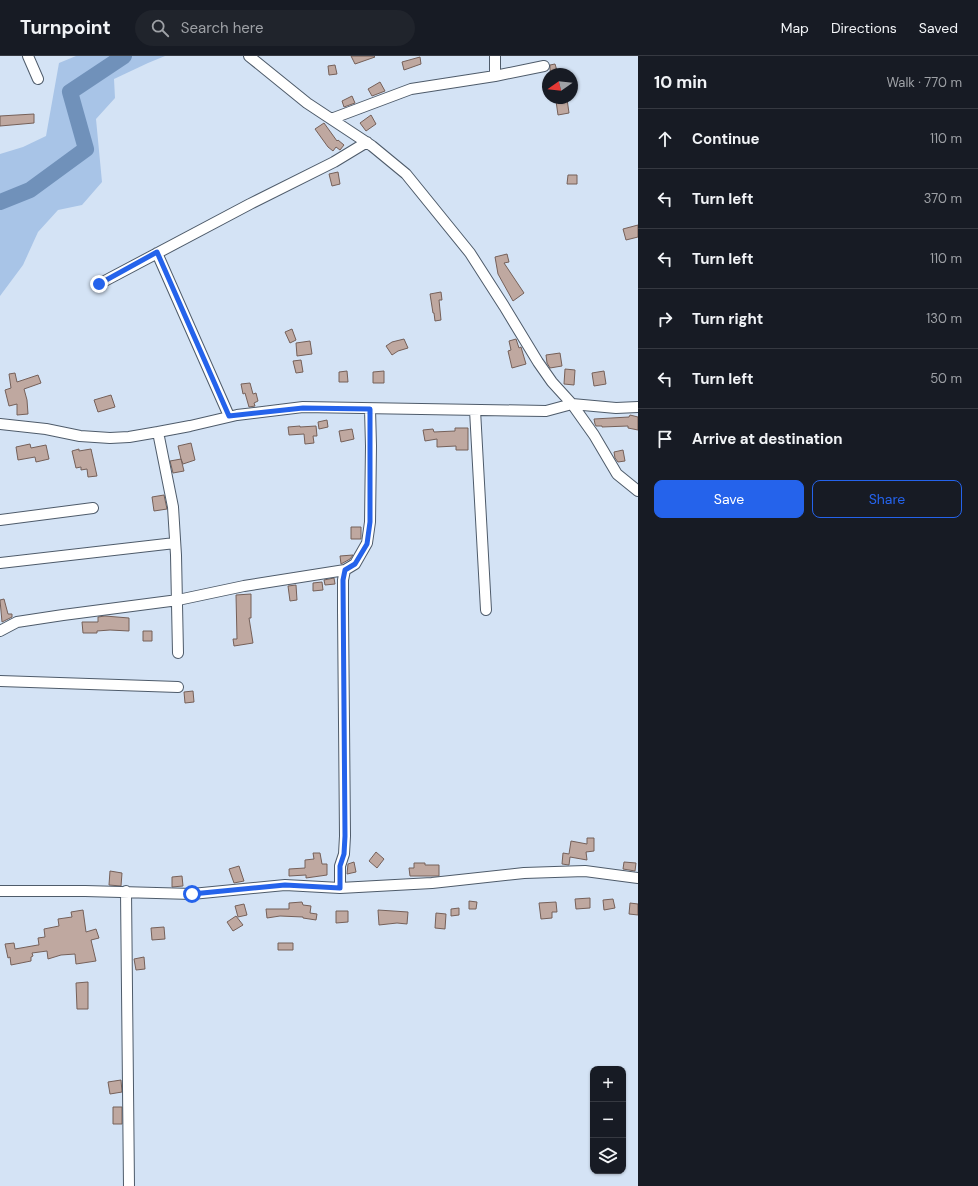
<!DOCTYPE html>
<html lang="en">
<head>
<meta charset="utf-8">
<style>
	body { margin:0; font-family:"DM Sans",sans-serif; background:#20242c; color:#f1f3f6 }
	.controls { position:absolute; right:12px; bottom:12px; display:grid; overflow:hidden; border-radius:8px; box-shadow:0 1px 3px #0004 }
	.controls button { width:36px; height:36px; display:grid; place-items:center; padding:0; border:0; border-bottom:1px solid #363941; background:#171b24; color:#f1f3f6; font:20px sans-serif }
	.compass { position:absolute; left:542px; top:12px; width:36px; height:36px; border-radius:50%; background:#171b24; box-shadow:0 1px 3px #0004; rotate:256deg }
	.stop { position:absolute; width:12px; height:12px; margin:-9px; border:3px solid #2563eb; border-radius:50%; background:#fff }
	.stop.end { background:#2563eb; border-color:#fff; box-shadow:0 1px 4px #0008 }
	.list { margin:0; padding:0; list-style:none }
	h2 { display:flex; justify-content:space-between; align-items:center; height:52px; margin:0; padding:0 16px; font-size:17px }
	h2 small { font-size:13px; font-weight:400; color:#9ea1a6 }
	.list li { display:grid; grid-template-columns:26px 1fr auto; gap:12px; align-items:center; box-sizing:border-box; height:60px; padding:0 16px; border-top:1px solid #363941 }
	.list b { display:block; font-size:15px; white-space:nowrap }
	.list em { font-size:13px; font-style:normal; color:#9ea1a6 }
	.actions { display:flex; gap:8px; padding:12px 16px }
	.actions a { flex:1; padding:9px 0; border:1px solid #2563eb; border-radius:8px; text-align:center; font-size:14px; color:#2563eb }
	.actions .main { background:#2563eb; color:#fff }
	.icon { flex:none; width:22px; height:22px; fill:none; stroke:currentColor; stroke-width:2; stroke-linecap:round; stroke-linejoin:round }
	.map { position:relative; flex:none; width:638px; height:1130px; overflow:hidden }
	header { display:flex; align-items:center; gap:24px; box-sizing:border-box; height:56px; padding:0 20px; background:#171b24; border-bottom:1px solid #363941 }
	header strong { font-size:19px }
	nav { display:flex; gap:22px; margin-inline-start:auto; font-size:14px }
	.search { width:280px; height:36px; background:#20242c; display:flex; align-items:center; gap:10px; box-sizing:border-box; padding:0 14px; border-radius:22px; color:#9ea1a6; font-size:15px }
	main { display:flex }
	aside { flex:1; background:#171b24 }
	.map>svg:first-child { display:block }
</style>
</head>
<body>
<header>
<strong>Turnpoint</strong>
<div class="search"><svg class="icon" aria-label="search" viewBox="0 0 24 24"><circle cx="10" cy="10" r="6"/><path d="M15 15l6 6"/></svg>Search here</div>
<nav><a>Map</a><a>Directions</a><a>Saved</a></nav>
</header>
<main>
<div class="map">
<svg width="638" height="1130" viewBox="0 0 638 1130">
	<rect width="100%" height="100%" fill="#d4e3f5"/>
	<path fill="#a8c4e7" d="M76,0H165L148,7L114,23L115,42L96,63L102,126L82,149L58,154L38,176L23,209L0,240V98L23,91L46,80L59,7Z"/>
	<g fill="none" stroke-linecap="round" stroke-linejoin="round">
		<path stroke="#7091ba" stroke-width="16" d="M0,146L30,134L86,93L70,36L124,0"/>
	</g>
	<path fill="#bfa8a0" stroke="#756059" d="M351,0H374L375,1L355,8Z
		M420,1L421,8L404,14L402,6Z
		M555,8L558,18H551L550,13V9Z
		M335,9L337,18L329,19L328,10Z
		M380,26L385,35L372,40L368,33Z
		M352,40L355,47L344,51L342,45Z
		M567,43L569,57L558,59L556,45Z
		M34,58V67L0,70V60Z
		M371,59L376,68L366,75L360,67Z
		M324,67L337,85L338,84L344,89L340,94L336,91L333,95L328,91L315,73Z
		M338,116L340,128L332,130L329,118Z
		M568,119H577V128H567Z
		M638,169V181L626,184L623,173Z
		M507,198L509,206L504,207L524,237L513,245L498,218L495,201Z
		M441,236L442,244H439L441,264L435,265L434,257H433L430,238Z
		M292,273L296,284L290,287L285,276Z
		M404,283L408,292L398,295L392,299L386,290L392,286Z
		M516,283L519,292L521,291L526,308L512,312L508,295L511,294L509,285Z
		M310,285L312,298L297,300L296,287Z
		M560,297L562,310L550,312L547,307L546,299Z
		M301,304L303,316L296,317L293,305Z
		M565,313L575,314L574,329L564,328Z
		M347,315L348,326H339V316Z
		M384,315V327H373V316Z
		M604,315L606,328L594,330L592,317Z
		M15,317L17,326L38,319L41,327L24,333L27,344L28,358L17,359V348L9,350L5,334L11,332L9,318Z
		M250,327L253,338L256,337L258,345L254,347L255,350L249,351L245,337L243,338L241,328Z
		M111,339L115,351L98,356L94,344Z
		M630,359L638,361V374L628,372V370L602,371V370H596L595,368L594,363L629,361Z
		M327,364L328,371L319,373L318,366Z
		M300,370V371L316,370L317,380H313L314,387L305,388L304,378L289,379L288,371Z
		M455,372H468V394H456V390L437,391V383L425,385L423,374L433,373L434,376L455,375Z
		M352,373L354,383L341,386L339,375Z
		M191,387L195,404L183,408L181,403L184,415L173,417L170,405L181,403L178,390Z
		M30,388L31,392L46,389L49,403L36,406L35,401L18,404L16,391Z
		M79,393V395L91,393L97,420L88,421L87,413L81,414V411L76,412L72,395Z
		M623,394L625,405L618,406L615,402L614,396Z
		M164,439L167,453L154,455L152,441Z
		M351,471H361V483H351Z
		M353,499L350,503L341,508L340,500Z
		M334,522L335,528L325,529L324,524Z
		M322,526L323,534L313,535V527Z
		M296,529L297,544L290,545L288,530Z
		M251,538V562H249L253,587L234,590L233,583H237L236,539Z
		M4,543L8,558H12V561L2,566L0,544Z
		M105,560L129,562V575L110,574L97,575V577H83L82,566H98V561Z
		M143,575H152V585H143Z
		M193,635L194,646L185,647L184,636Z
		M587,782H594V795L586,796L587,804L570,801L569,809L562,808L563,797L569,798L571,785L587,788Z
		M376,796L384,803L377,812L369,805Z
		M313,797H320L322,808H327V819L306,822V819L289,820V813L305,812V804L314,803Z
		M354,806L356,816L347,818L348,808Z
		M624,806L636,807L635,815L623,813Z
		M414,807H425V809H439V820H410L409,812H414Z
		M239,810L244,825L234,827L229,813Z
		M110,815L122,817L121,830L109,829Z
		M182,820L183,830L172,831V821Z
		M590,842V852L576,853L575,843Z
		M613,843L615,852L604,854L603,844Z
		M469,845L477,846L476,853H469Z
		M302,846L303,849L311,850L310,857L317,858L316,864L303,862V861L280,860L267,862L266,853H289V847Z
		M556,846L557,856H552V862L541,863L539,847Z
		M630,847L638,848V859L629,858Z
		M244,848L247,859L238,861L235,850Z
		M459,852V859L451,860V853Z
		M83,854L86,876L96,873L99,882L91,884L96,905L76,908L75,898L61,899L48,903L47,895L32,897L33,900L31,901V905L11,909L10,901L8,902L5,888L14,887L15,893L38,889H39L38,882L45,881L44,873L59,870L58,863L72,861L71,856Z
		M378,854L408,856L407,868L397,867L379,869Z
		M336,855H348V866L336,867Z
		M436,857L446,858L445,873L435,872Z
		M236,860L243,869L233,875L227,866Z
		M164,871L165,883L152,884L151,872Z
		M278,887H293V894H278Z
		M144,901L145,913L136,914L134,903Z
		M88,926V953H77L76,927Z
		M121,1024L122,1036L110,1038L108,1026Z
		M113,1051H122V1068H113Z"/>
	<g fill="none" stroke-linecap="round" stroke-linejoin="round">
		<defs>
			<path id="minor" d="M28,0L38,23
				M249,0L307,47L372,90L406,118L470,197L504,250L538,306L552,326L572,348L594,379L617,418L638,435
				M495,20L544,10
				M331,63L411,33L495,20V0
				M157,197L229,360
				M99,228L250,148L334,106L367,86
				M475,354L486,554
				M0,368L46,373L80,380L110,382L129,381L158,376L190,370L237,359L303,351L546,355L572,348L616,352L638,351
				M158,376L173,451L176,499L178,597
				M0,464L93,452
				M0,507L175,487
				M0,575L17,566L63,559L178,544L244,530L345,514L355,508L367,487L370,466L371,390L370,353
				M0,625L178,631
				M340,832V810L344,798L345,780L343,555V524L345,514
				M0,835H85L192,838L285,829L340,832L432,827L524,817L585,815L638,822
				M126,835L129,1130"/>
		</defs>
		<use href="#minor" stroke="#4e5b6a" stroke-width="12"/>
		<use href="#minor" stroke="#fff" stroke-width="10"/>
	</g>
	<g fill="none" stroke-linecap="round" stroke-linejoin="round">
		<path stroke="#2563eb" stroke-width="5" d="M99,228L157,196L229,360L303,352L370,353V466L367,488L355,508L345,514L343,524L345,780L344,798L340,810V832L285,829L192,838"/>
	</g>
</svg>
<div class="controls">
<button>+</button>
<button>−</button>
<button><svg class="icon" aria-label="layers" viewBox="0 0 24 24"><path d="M12 4l9 5-9 5-9-5zM3 14l9 5 9-5"/></svg></button>
</div>
<svg class="compass" viewBox="-18 -18 36 36"><path d="M0-13l5 13h-10z" fill="#e53935"/><path d="M0 13l5-13h-10z" fill="#9ea1a6"/></svg>
<div class="stop" style="left:192px;top:838px"></div>
<div class="stop end" style="left:99px;top:228px"></div>
</div>
<aside>
<h2>10 min<small>Walk · 770 m</small></h2>
<ul class="list">
<li><svg class="icon" aria-label="ahead" viewBox="0 0 24 24"><path d="M12 20V5M6 11l6-6 6 6"/></svg><div><b>Continue</b></div><em>110 m</em></li>
<li><svg class="icon" aria-label="left" viewBox="0 0 24 24"><path d="M17 20v-9H6M10 6l-5 5 5 5"/></svg><div><b>Turn left</b></div><em>370 m</em></li>
<li><svg class="icon" aria-label="left" viewBox="0 0 24 24"><path d="M17 20v-9H6M10 6l-5 5 5 5"/></svg><div><b>Turn left</b></div><em>110 m</em></li>
<li><svg class="icon" aria-label="right" viewBox="0 0 24 24"><path d="M7 20v-9h11M14 6l5 5-5 5"/></svg><div><b>Turn right</b></div><em>130 m</em></li>
<li><svg class="icon" aria-label="left" viewBox="0 0 24 24"><path d="M17 20v-9H6M10 6l-5 5 5 5"/></svg><div><b>Turn left</b></div><em>50 m</em></li>
<li><svg class="icon" aria-label="arrive" viewBox="0 0 24 24"><path d="M6 21V4h12l-3 4 3 4H6"/></svg><div><b>Arrive at destination</b></div></li>
</ul>
<div class="actions"><a class="main">Save</a><a>Share</a></div>
</aside>
</main>
</body>
</html>
